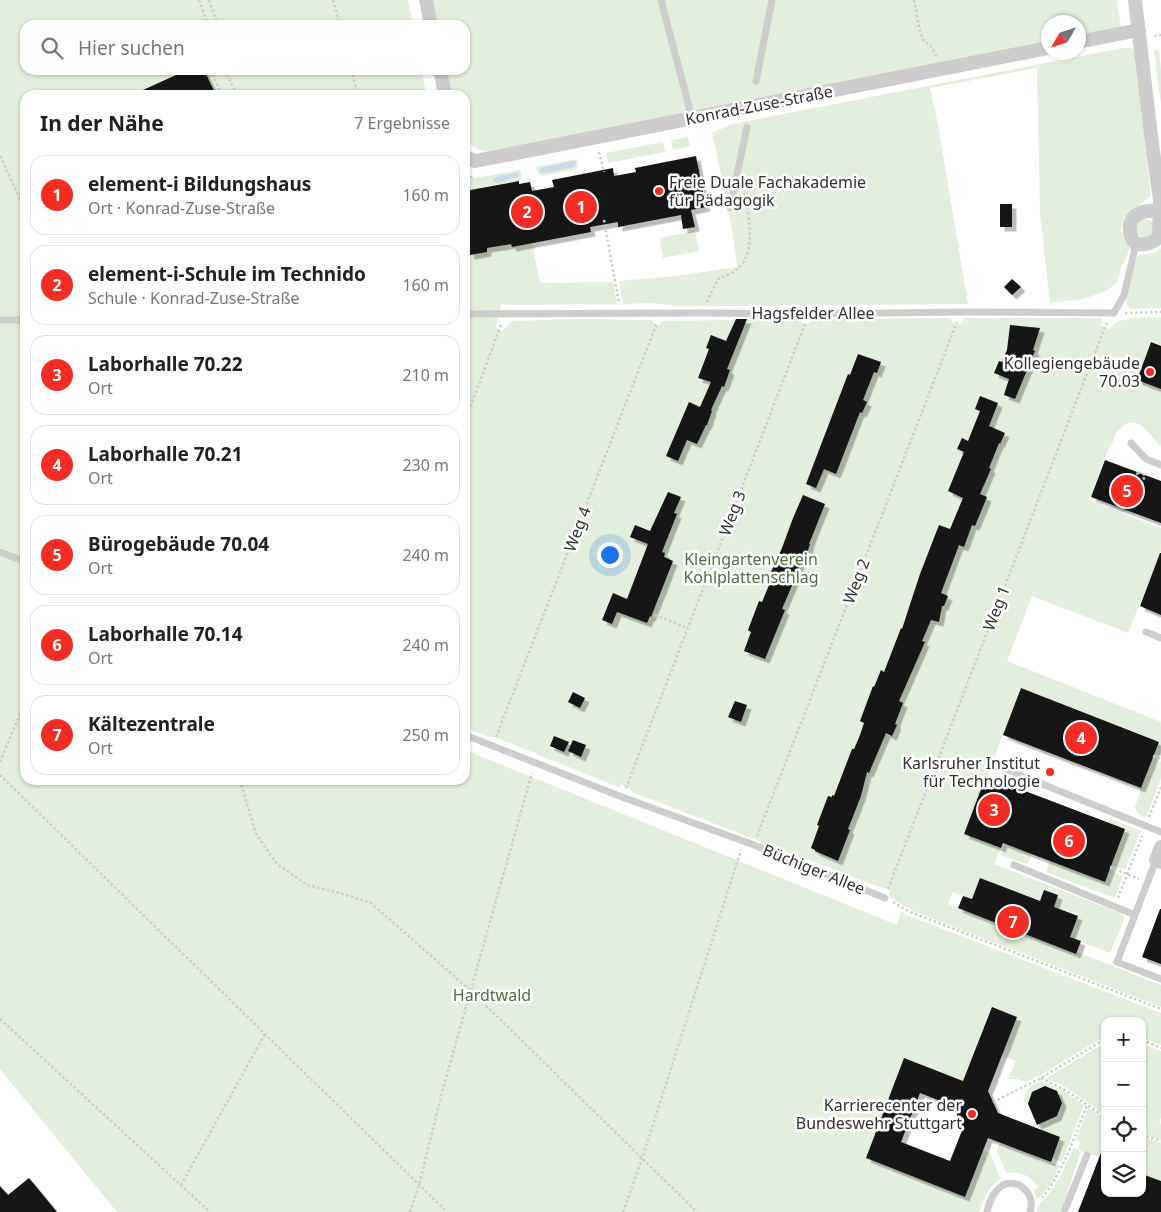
<!DOCTYPE html>
<html lang="de">
<head>
<meta charset="utf-8">
<style>
	body { margin:0; font-family:"Noto Sans",sans-serif; background:#f6f6f6; color:#222 }
	.controls { position:absolute; right:15px; bottom:15px; display:grid; overflow:hidden; border-radius:10px; box-shadow:0 1px 4px #0004 }
	.controls button { width:45px; height:45px; display:grid; place-items:center; padding:0; border:0; border-bottom:1px solid #e0e0e0; background:#fff; color:#222; font:25px sans-serif }
	.compass { position:absolute; left:1041px; top:15px; width:45px; height:45px; border-radius:50%; background:#fff; box-shadow:0 1px 4px #0004; rotate:231deg }
	.you { position:absolute; left:609px; top:554px; width:18px; height:18px; margin:-12px; border:4px solid #fff; border-radius:50%; background:#1a73e8; box-shadow:0 0 0 8px #1a73e833 }
	.badge { display:grid; place-items:center; width:32px; height:32px; border-radius:50%; background:#f42d24; color:#fff; font-size:16px; font-weight:700 }
	.pin { position:absolute; translate:-50% -50%; border:2px solid #fff; box-shadow:0 1px 5px #0006 }
	.list { margin:0; padding:0; list-style:none }
	h2 { display:flex; justify-content:space-between; align-items:center; height:65px; margin:0; padding:0 20px; font-size:21px }
	h2 small { font-size:16px; font-weight:400; color:#767676 }
	.list li { display:grid; grid-template-columns:32px 1fr auto; gap:15px; align-items:center; box-sizing:border-box; height:80px; margin:0 10px 10px; padding:0 10px; border:1px solid #e0e0e0; border-radius:15px }
	.list b { display:block; font-size:19px; white-space:nowrap }
	.list p { margin:0; font-size:16px; white-space:nowrap; color:#767676 }
	.list em { font-size:16px; font-style:normal; color:#767676 }
	.icon { flex:none; width:28px; height:28px; fill:none; stroke:currentColor; stroke-width:2; stroke-linecap:round; stroke-linejoin:round }
	.map { position:relative; flex:none; width:1161px; height:1212px; overflow:hidden }
	.search { position:absolute; background:#fff; box-shadow:0 1px 4px #0004; left:20px; top:20px; width:450px; height:55px; display:flex; align-items:center; gap:12px; box-sizing:border-box; padding:0 18px; border-radius:15px; color:#767676; font-size:19px }
	.panel { position:absolute; background:#fff; box-shadow:0 1px 4px #0004; left:20px; top:90px; width:450px; height:695px; border-radius:15px }
	.map>svg:first-child { display:block }
</style>
</head>
<body>
<div class="map">
<svg width="1161" height="1212" viewBox="0 0 1161 1212">
	<defs>
		<filter id="shadow"><feDropShadow dx="4.5" dy="4.5" stdDeviation="0" flood-color="#0004"/></filter>
	</defs>
	<rect width="100%" height="100%" fill="#fff"/>
	<path fill="#e4eedc" fill-rule="evenodd" d="M0,0H408L413,25H25V70H422L426,95H25V780H465V750L897,925L901,911L906,915L1161,1013V1045L1142,1038V1021H1105V1036L1039,1076L1026,1082L1017,1079H1008L1016,1061L1002,1056L1017,1017L992,1007L963,1081L904,1059L866,1158L965,1197L983,1151L990,1153L1001,1179C986,1188 986,1196 979,1212H117L0,1069Z
		M433,0H1117L1121,28L1079,36L1078,22H1048V42L710,109L489,151L478,149L465,141V95H452L447,70H465V25H438Z
		M1123,48H1131L1134,50L1151,196L1124,217L1121,231L1130,249L1121,268L1117,282L1108,290L1084,299L1050,303L1040,215L1037,68L930,88L938,125L968,304L744,306H677L652,303L623,304L619,281L677,276L737,267L731,224L712,131L715,132L729,125L743,122Z
		M1159,50L1161,70V105L1154,51Z
		M688,137L690,146L673,150L671,140Z
		M663,142L665,152L608,163L606,153Z
		M577,159L578,166L576,169L542,176L538,173L536,167Z
		M520,170L522,180L465,191V180Z
		M1142,219H1146L1153,222L1154,234L1143,238C1135,234 1134,225 1142,219Z
		M465,229L470,255L487,252L486,247L511,242L512,247L532,243L540,283L613,282L617,304L512,305L501,304L496,328L503,331L511,321L581,319L652,320V322L659,326L662,321L799,319L802,323L808,324L814,319L951,318L952,323L960,325L965,318H1103L1101,326L1110,329C1120,314 1145,318 1161,317V346L1151,342L1137,380L1161,389V446C1150,437 1140,414 1123,426C1122,428 1119,429 1117,431C1114,436 1115,441 1110,445L1089,500L1161,528V551L1128,633L1032,596L1007,661L1161,722V756L1154,754L1158,742L1021,688L965,834L1001,848L994,864L1120,913L1123,915L1124,919L1110,953L953,892L948,904L1076,954L1077,952L1161,985V1007L913,911L891,898L889,896L890,889L879,887L632,792L630,788L622,785L618,787L495,737H489L465,727ZM1045,890L1058,895L1055,904L1041,899ZM1069,912L1078,916L1071,934L1062,930Z
		M695,231L699,251L663,258L660,238Z
		M1161,248V308L1132,309L1129,308L1126,302L1132,273L1138,255L1154,253Z
		M1152,758L1161,762V778L1146,818L1138,814L1135,807L1140,791Z
		M1110,819L1141,831L1125,870L1111,865L1108,823Z
		M1005,844L1032,854L1027,864L1001,855Z
		M1050,861L1109,870L1123,876L1115,898L1046,872Z
		M1105,1043V1115L1067,1088L1046,1078Z
		M1142,1044L1161,1051V1117L1159,1123L1161,1124V1140L1142,1132Z
		M1041,1081L1062,1090L1084,1105L1062,1162L1052,1158L1060,1137L1038,1128L1041,1120L1045,1121L1058,1116L1062,1103L1057,1091L1033,1092L1028,1104L1023,1102L1029,1087Z
		M1088,1107L1105,1119V1159L1081,1151L1061,1212H1037V1208L1049,1194L1057,1182L1066,1165L1073,1148L1078,1149L1080,1142L1076,1140Z
		M1142,1136L1161,1143V1181L1142,1174Z
		M1000,1142L1060,1166L1050,1185L1037,1200L1034,1190L1038,1187C1031,1176 1020,1171 1006,1173L997,1151Z"/>
	<path fill="#c7dbef" d="M573,161H575L576,164L574,167L544,173H540V169L541,168Z
		M515,173H518L519,176L518,177L497,183L493,181L494,178L496,177Z"/>
	<path fill="#171717" fill-rule="evenodd" filter="url(#shadow)" d="M187,70H204L216,95H132Z
		M696,156L706,207L691,210L695,227L683,229L681,215L618,227V222L590,227L591,232L512,247L511,244L487,248V252L470,255L465,229V191L519,181V184L530,182L532,191L554,187L552,180L613,168L614,176L636,172L635,168Z
		M1000,204H1012V227H1000Z
		M1012,279L1021,287L1012,295L1004,287Z
		M736,319H747L727,369L730,370L724,387L722,386L711,410L712,411L707,425H706L697,444L687,440L678,461L666,456L689,402L700,407L711,382L698,378L709,349L706,348L711,335L726,341Z
		M1010,325L1040,328L1033,350L1035,351L1015,399L1004,395L1009,379L994,373L999,361L1002,362L1007,350Z
		M1151,342L1161,346V389L1137,380Z
		M858,354L881,362L877,373L874,372L863,400L867,402L862,413L860,412L836,474L824,469L816,488L806,484L848,374L850,375Z
		M980,396L998,403L989,426L1005,433L1000,444L999,443L989,468L991,469L980,494L987,497L975,526L972,525L964,547L959,545L941,593L948,596L944,606H942L939,622L931,620L922,641L925,642L899,701L903,703L895,724L897,725L892,736L886,733L869,773L867,772L861,796L848,829L850,830L838,861L815,851V850L811,848L819,826L817,825L828,796L832,797V795L834,796L852,749H854L860,735L864,723L860,721L873,686L874,687L881,670L884,672L901,628L902,629L920,574L939,525L950,529L963,498L948,491L964,452L957,449L962,438L968,441L980,411L975,409Z
		M1105,460L1161,481V523L1091,497Z
		M668,492L681,497L674,513L677,514L662,552L665,553L664,557L673,561L651,617L650,616L647,623L617,612L612,624L602,620L613,593L627,599L648,544L630,537L635,525L650,531Z
		M803,495L825,504L809,544H810L806,556L803,555L796,576L782,609L785,610L765,659L744,651L751,632L748,630L759,601L762,602L774,573L771,572L782,548L793,518Z
		M1160,553H1161V615L1140,606Z
		M1021,688L1159,742L1141,788L1003,735Z
		M573,692L585,698L580,708L568,702Z
		M735,701L747,705L741,722L728,717Z
		M554,736L569,742L564,752L550,746Z
		M573,740L586,745L581,757L568,751Z
		M986,776L1125,829L1105,882L1003,843L1001,848L964,834Z
		M980,878L1040,901L1044,890L1058,895L1054,907L1078,916L1070,937L1081,941L1076,954L958,908L963,896L972,899Z
		M1160,909H1161V964L1142,957Z
		M992,1007L1017,1017L988,1091L998,1113L1060,1137L1051,1162L988,1138L965,1197L866,1158L904,1058L963,1081ZM920,1093L953,1106L963,1128L950,1161L901,1142Z
		M1045,1086L1057,1091L1062,1103L1057,1116L1037,1125L1028,1104L1032,1092Z
		M1104,1145H1105V1193H1142V1174L1161,1181V1212H1078Z
		M29,1178L57,1212H0V1186L8,1195Z"/>
	<g fill="none" stroke-linecap="round" stroke-linejoin="round">
		<path stroke="#cdcdcd" stroke-width="2.5" stroke-dasharray="2.5 2.5" stroke-linecap="butt" d="M199,0L208,25
			M209,0L218,25
			M333,0L340,25
			M914,0L920,32L924,41L931,46L937,57
			M1154,36L1161,35
			M210,70L222,95
			M225,70L237,95
			M351,70L358,95
			M599,152L604,172
			M0,156L25,210
			M465,177H473
			M604,220L619,303
			M707,302L718,279C726,276 735,272 741,265C756,248 748,214 745,193
			M1125,313L1161,312
			M465,421L501,325
			M1138,472L1145,475L1140,490L1132,487Z
			M655,615L687,628
			M496,737L657,323
			M1153,756L1161,759
			M0,762L25,702
			M0,775L447,1212
			M240,780L256,834L277,864L307,885L340,893L371,903L471,991L697,1212
			M626,788L805,324
			M1149,817L1161,787
			M757,836L957,322
			M1110,867L1139,879
			M888,889L1105,327L1107,323
			M1118,898L1142,836
			M893,902L910,912L1161,1009
			M0,1019L210,1212
			M1142,1040L1161,1048
			M1041,1078L1067,1091L1105,1117
			M993,1102L1041,1078L1105,1039
			M1142,1134L1161,1141
			M181,1185L265,1034
			M1042,1198C1064,1171 1074,1137 1087,1105
			M410,1212L419,1185L444,1085L532,773
			M623,1212L642,1159L741,850"/>
		<path stroke="#cdcdcd" stroke-width="7" d="M661,0L692,118
			M756,81L772,0
			M730,208L747,127
			M465,314L703,313L809,314L961,312L1114,313L1124,295L1136,244
			M0,320H25
			M1131,443L1146,459L1161,465
			M0,552L25,562
			M1146,632L1161,638
			M465,735L622,797L754,845L885,898
			M1005,769L1161,832
			M1156,860L1117,962L1161,979
			M1014,865L1135,915
			M987,1212C989,1204 991,1196 997,1190C1012,1173 1037,1191 1030,1212
			M1064,1212L1087,1155"/>
		<path stroke="#cdcdcd" stroke-width="14" d="M426,0L431,25
			M1135,0L1152,144L1160,200L1159,236C1154,243 1145,245 1136,244C1128,235 1126,219 1140,213C1145,210 1154,211 1160,210
			M1078,42L1139,30
			M440,70L445,95
			M465,157L475,161L1048,48
			M1161,847L1156,860L1161,862"/>
	</g>
	<g fill="#f42d24" stroke="#fff" stroke-width="2">
		<circle cx="659" cy="191" r="5"/>
		<circle cx="1150" cy="372" r="5"/>
		<circle cx="1050" cy="772" r="5"/>
		<circle cx="972" cy="1114" r="5"/>
	</g>
	<g text-anchor="middle" dominant-baseline="central" stroke-width="5" stroke-linejoin="round" paint-order="stroke">
		<g font-size="16" fill="#303030" stroke="#fff">
			<text transform="translate(759 105) rotate(-11)">Konrad-Zuse-Straße</text>
			<text x="813" y="313">Hagsfelder Allee</text>
			<text transform="translate(732 513) rotate(-69)">Weg 3</text>
			<text transform="translate(577 529) rotate(-69)">Weg 4</text>
			<text transform="translate(856 581) rotate(-69)">Weg 2</text>
			<text transform="translate(996 608) rotate(-69)">Weg 1</text>
			<text transform="translate(814 869) rotate(22)">Büchiger Allee</text>
		</g>
		<g font-size="16" fill="#303030" stroke="#fff" text-anchor="end">
			<text x="669" y="182" text-anchor="start">Freie Duale Fachakademie<tspan x="669" dy="18">für Pädagogik</tspan></text>
			<text x="1140" y="363">Kollegiengebäude<tspan x="1140" dy="18">70.03</tspan></text>
			<text x="1040" y="763">Karlsruher Institut<tspan x="1040" dy="18">für Technologie</tspan></text>
			<text x="962" y="1105">Karrierecenter der<tspan x="962" dy="18">Bundeswehr Stuttgart</tspan></text>
		</g>
		<g font-size="16" fill="#4c7039" stroke="#fff">
			<text x="751" y="559">Kleingartenverein<tspan x="751" dy="18">Kohlplattenschlag</tspan></text>
			<text x="492" y="995">Hardtwald</text>
		</g>
	</g>
</svg>
<div class="controls">
<button>+</button>
<button>−</button>
<button><svg class="icon" aria-label="locate" viewBox="0 0 24 24"><circle cx="12" cy="12" r="6"/><path d="M12 2v4M12 18v4M2 12h4M18 12h4"/></svg></button>
<button><svg class="icon" aria-label="layers" viewBox="0 0 24 24"><path d="M12 4l9 5-9 5-9-5zM3 14l9 5 9-5"/></svg></button>
</div>
<svg class="compass" viewBox="-18 -18 36 36"><path d="M0-13l5 13h-10z" fill="#e53935"/><path d="M0 13l5-13h-10z" fill="#767676"/></svg>
<div class="you"></div>
<div class="pin badge" style="left:581px;top:207px">1</div>
<div class="pin badge" style="left:527px;top:212px">2</div>
<div class="pin badge" style="left:994px;top:810px">3</div>
<div class="pin badge" style="left:1081px;top:738px">4</div>
<div class="pin badge" style="left:1127px;top:491px">5</div>
<div class="pin badge" style="left:1069px;top:841px">6</div>
<div class="pin badge" style="left:1013px;top:922px">7</div>
<div class="search"><svg class="icon" aria-label="search" viewBox="0 0 24 24"><circle cx="10" cy="10" r="6"/><path d="M15 15l6 6"/></svg>Hier suchen</div>
<section class="panel">
<h2>In der Nähe<small>7 Ergebnisse</small></h2>
<ul class="list">
<li><span class="badge">1</span><div><b>element-i Bildungshaus</b><p>Ort · Konrad-Zuse-Straße</p></div><em>160 m</em></li>
<li><span class="badge">2</span><div><b>element-i-Schule im Technido</b><p>Schule · Konrad-Zuse-Straße</p></div><em>160 m</em></li>
<li><span class="badge">3</span><div><b>Laborhalle 70.22</b><p>Ort</p></div><em>210 m</em></li>
<li><span class="badge">4</span><div><b>Laborhalle 70.21</b><p>Ort</p></div><em>230 m</em></li>
<li><span class="badge">5</span><div><b>Bürogebäude 70.04</b><p>Ort</p></div><em>240 m</em></li>
<li><span class="badge">6</span><div><b>Laborhalle 70.14</b><p>Ort</p></div><em>240 m</em></li>
<li><span class="badge">7</span><div><b>Kältezentrale</b><p>Ort</p></div><em>250 m</em></li>
</ul>
</section>
</div>
</body>
</html>
